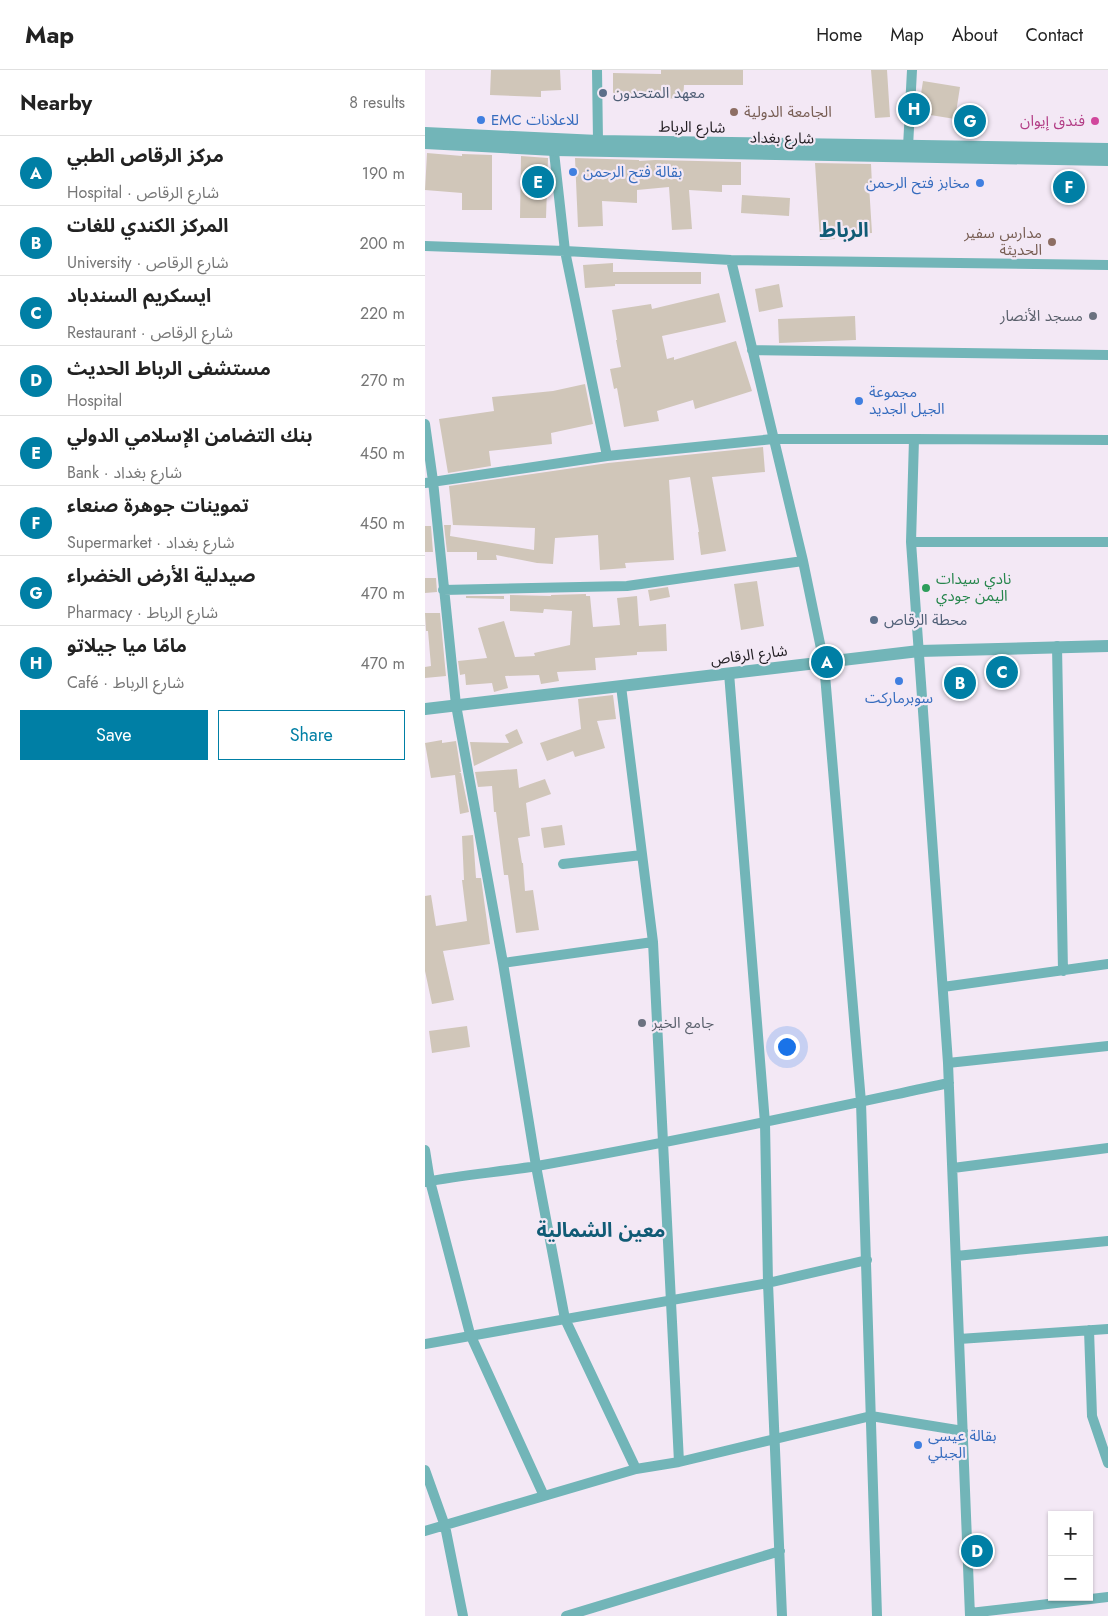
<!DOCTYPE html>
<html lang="en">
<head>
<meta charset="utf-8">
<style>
	body { margin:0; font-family:Jost,"Noto Sans Arabic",sans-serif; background:#f6f6f6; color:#222 }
	.controls { position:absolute; right:15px; bottom:15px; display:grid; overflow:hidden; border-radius:0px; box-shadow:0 1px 4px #0004 }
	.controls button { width:45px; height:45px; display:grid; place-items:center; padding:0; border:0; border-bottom:1px solid #e0e0e0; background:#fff; color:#222; font:25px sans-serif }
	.you { position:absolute; left:361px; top:976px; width:18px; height:18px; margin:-12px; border:4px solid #fff; border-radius:50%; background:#1a73e8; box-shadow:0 0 0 8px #1a73e833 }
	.badge { display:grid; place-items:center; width:32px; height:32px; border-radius:50%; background:#007fa5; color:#fff; font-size:16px; font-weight:700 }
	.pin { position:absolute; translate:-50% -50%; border:2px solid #fff; box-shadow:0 1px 5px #0006 }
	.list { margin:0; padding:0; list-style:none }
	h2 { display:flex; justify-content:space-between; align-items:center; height:65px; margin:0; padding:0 20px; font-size:21px }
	h2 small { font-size:16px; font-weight:400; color:#767676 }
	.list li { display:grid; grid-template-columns:32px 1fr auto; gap:15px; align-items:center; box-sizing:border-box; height:70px; padding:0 20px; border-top:1px solid #e0e0e0 }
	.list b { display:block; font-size:19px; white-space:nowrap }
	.list p { margin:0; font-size:16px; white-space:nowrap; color:#767676 }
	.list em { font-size:16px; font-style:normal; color:#767676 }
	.actions { display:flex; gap:10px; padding:15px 20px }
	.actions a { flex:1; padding:11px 0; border:1px solid #007fa5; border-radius:0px; text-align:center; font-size:18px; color:#007fa5 }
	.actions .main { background:#007fa5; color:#fff }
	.map { position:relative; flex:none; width:683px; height:1546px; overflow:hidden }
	header { display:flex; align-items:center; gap:30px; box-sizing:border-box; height:70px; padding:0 25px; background:#fff; border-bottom:1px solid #e0e0e0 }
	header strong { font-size:24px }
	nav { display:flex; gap:28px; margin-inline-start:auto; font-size:18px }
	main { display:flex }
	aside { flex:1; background:#fff }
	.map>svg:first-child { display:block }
</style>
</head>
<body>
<header>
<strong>Map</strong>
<nav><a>Home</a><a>Map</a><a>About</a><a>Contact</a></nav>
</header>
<main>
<aside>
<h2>Nearby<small>8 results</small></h2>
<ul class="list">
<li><span class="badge">A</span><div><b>مركز الرقاص الطبي</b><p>Hospital · شارع الرقاص</p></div><em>190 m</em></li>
<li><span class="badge">B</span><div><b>المركز الكندي للغات</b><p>University · شارع الرقاص</p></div><em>200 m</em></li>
<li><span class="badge">C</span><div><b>ايسكريم السندباد</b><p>Restaurant · شارع الرقاص</p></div><em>220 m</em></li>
<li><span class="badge">D</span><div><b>مستشفى الرباط الحديث</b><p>Hospital</p></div><em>270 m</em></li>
<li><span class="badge">E</span><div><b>بنك التضامن الإسلامي الدولي</b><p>Bank · شارع بغداد</p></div><em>450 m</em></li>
<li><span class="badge">F</span><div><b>تموينات جوهرة صنعاء</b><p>Supermarket · شارع بغداد</p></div><em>450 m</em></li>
<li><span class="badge">G</span><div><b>صيدلية الأرض الخضراء</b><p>Pharmacy · شارع الرباط</p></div><em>470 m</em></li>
<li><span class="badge">H</span><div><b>مامّا ميا جيلاتو</b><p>Café · شارع الرباط</p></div><em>470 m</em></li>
</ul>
<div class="actions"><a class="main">Save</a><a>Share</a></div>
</aside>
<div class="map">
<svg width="683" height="1546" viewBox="0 0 683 1546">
	<rect width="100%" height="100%" fill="#f3e8f5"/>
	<path fill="#d0c6b9" d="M66,0H135L136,20L116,21V27L65,25Z
		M236,0H318V15H259L258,29L236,28V23L188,24V3L236,4Z
		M446,0H462L465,47L450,48Z
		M498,11L535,17L530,49L493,43Z
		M2,83L37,86V84L67,85V140H37V123L0,120Z
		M96,86L123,88L121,148H95Z
		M150,88L214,90V91L230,90L316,92V115H297V122L264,120L267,159L247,160L244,117L212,120V133L177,131L178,156L153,157Z
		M390,93L446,94L447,115H444L447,163L409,165L410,169L395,170Z
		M317,125L365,128L364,146L316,143Z
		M188,193V202H276V214H190V216L160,218L158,195Z
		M354,214L358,237L334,242L330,219Z
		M294,223L301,252L237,266L242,289L249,287V290L311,271L327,321L270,339L268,330L232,341L234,351L199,357L192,318L189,319L185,299L196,297L191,270H192L187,240L226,234L227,239Z
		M430,246L431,270L354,273L353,249Z
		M160,314L168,354L126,363L127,374L64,381L66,396L23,403L14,349L69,341L67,327L128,321Z
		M338,377L340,402L287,407L301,481L276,485L273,462H274L265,407L244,410L249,490L200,493L201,498L175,500L173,465L130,468L128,494L112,493L71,485L72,490H52V482H22L19,455H26L25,466L109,480L110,458L28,455L24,416L183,393Z
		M0,456H6L8,482H0Z
		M0,508H11L12,522L0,523Z
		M332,511L339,556L316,560L309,514Z
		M243,517L245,527L225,531L223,520Z
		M161,524V526H165L168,557L195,555L192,528L212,526L214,556L241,554L242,581L212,582V585L170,588L171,600L132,602L134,611L116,614L114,605L80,606L83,618L69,622L67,613L41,615L40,604L35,605L33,591L62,588L53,558L79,551L90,587L110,586L109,583L145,575L147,541L119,539L118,543L85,541V525L126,526V525Z
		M41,526H79V529L41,528Z
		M0,543H15L21,606L0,608V597L6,596L3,561H1Z
		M188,625L191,649L172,651L180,678L150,687L148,681L122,691L115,673L156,659L153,629Z
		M92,659L98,673L49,696L45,672L84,673L80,665Z
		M17,670V673L31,671L36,702L34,703H36L44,742L35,744L30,705L6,708L0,673Z
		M92,699L94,718L120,709L126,724L101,733L105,766L93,768L97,793H98L100,821L108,820L114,860L91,863L83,805H79L71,742H69L67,716L53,717L50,702Z
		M137,755L140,775L119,778L116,758Z
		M48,765L51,808H56L65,874L18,881L29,930L7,934L0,901V826L6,825L11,856L42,851L37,810H39L37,766Z
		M42,956L45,977L7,983L4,961Z"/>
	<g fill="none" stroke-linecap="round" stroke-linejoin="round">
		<path stroke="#72b5b8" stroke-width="10" d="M172,0L173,71
			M128,73L140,181L182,386
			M483,77L487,0
			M0,176L140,181L306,190L683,195
			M306,190L378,491L399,593L436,1032L452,1546
			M327,280L683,285
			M0,354L8,411L31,635L78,893L111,1096L140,1249L211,1399
			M0,413L182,386L348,369H489
			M486,472H683
			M18,520L202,516L378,491
			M632,576L638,901
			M304,603L340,1053L343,1213L357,1546
			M196,616L228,872L254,1392
			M138,794L217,785
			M78,893L228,872
			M518,917L683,894
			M523,993L683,976
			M0,1080L5,1111L45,1264L119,1426
			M528,1098L683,1078
			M0,1112C37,1105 75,1102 112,1096C250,1072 387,1042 524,1013
			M531,1186L683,1171
			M664,1260L667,1346L683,1393
			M534,1269L683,1259
			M0,1274L343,1213L442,1190
			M0,1400L20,1456L38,1546
			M0,1461L211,1399L254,1392L446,1346L538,1361
			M545,1543L683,1527
			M141,1546L355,1481
			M545,1546L523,993L486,472L489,369L683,370"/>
		<path stroke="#72b5b8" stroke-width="12" d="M0,63L173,71L683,79
			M0,73L129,80L683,90
			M0,639L494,581L683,576"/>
	</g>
	<g fill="#5c6f8a" stroke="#f3e8f5" stroke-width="2">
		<circle cx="178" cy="23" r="5"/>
		<circle cx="449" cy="550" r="5"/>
	</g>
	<g fill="#8d6e63" stroke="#f3e8f5" stroke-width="2">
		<circle cx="309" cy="42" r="5"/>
		<circle cx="627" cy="172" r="5"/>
	</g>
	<g fill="#3f7fe0" stroke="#f3e8f5" stroke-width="2">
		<circle cx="56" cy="50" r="5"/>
		<circle cx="148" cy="102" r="5"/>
		<circle cx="555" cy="113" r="5"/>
		<circle cx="434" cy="331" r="5"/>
		<circle cx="474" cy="611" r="5"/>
		<circle cx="493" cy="1375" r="5"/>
	</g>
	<circle fill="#d1479c" stroke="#f3e8f5" stroke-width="2" cx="670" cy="51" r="5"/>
	<g fill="#6b7280" stroke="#f3e8f5" stroke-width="2">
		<circle cx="668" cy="246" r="5"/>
		<circle cx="217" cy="953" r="5"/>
	</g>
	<circle fill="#2e9e5b" stroke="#f3e8f5" stroke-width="2" cx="501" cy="518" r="5"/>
	<g text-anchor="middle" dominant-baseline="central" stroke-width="4.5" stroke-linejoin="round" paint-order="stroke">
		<g font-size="15" fill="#4e5e75" stroke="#f3e8f5" text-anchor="start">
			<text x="188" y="23">معهد المتحدون</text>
			<text x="459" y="550">محطة الرقاص</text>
		</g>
		<g font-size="15" fill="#785e54" stroke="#f3e8f5" text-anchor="start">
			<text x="319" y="42">الجامعة الدولية</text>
			<text x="617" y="163" text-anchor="end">مدارس سفير<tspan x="617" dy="17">الحديثة</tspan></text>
		</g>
		<g font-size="15" fill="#366cbe" stroke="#f3e8f5" text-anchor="start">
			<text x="66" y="50">EMC للاعلانات</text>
			<text x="158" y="102">بقالة فتح الرحمن</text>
			<text x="545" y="113" text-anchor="end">مخابز فتح الرحمن</text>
			<text x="444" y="322">مجموعة<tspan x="444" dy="17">الجيل الجديد</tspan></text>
			<text x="474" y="628" text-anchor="middle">سوبرماركت</text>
			<text x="503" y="1366">بقالة عيسى<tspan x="503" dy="17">الجبلي</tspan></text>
		</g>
		<g font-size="15" fill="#b23c85" stroke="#f3e8f5" text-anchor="end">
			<text x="660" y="51">فندق إيوان</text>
		</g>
		<g font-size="15" fill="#201c21" stroke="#f3e8f5">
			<text transform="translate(267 57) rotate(1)">شارع الرباط</text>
			<text transform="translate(357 68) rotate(1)">شارع بغداد</text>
			<text transform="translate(324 585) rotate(-7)">شارع الرقاص</text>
		</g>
		<g font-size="15" fill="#5b616d" stroke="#f3e8f5" text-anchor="end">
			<text x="658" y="246">مسجد الأنصار</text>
			<text x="227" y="953" text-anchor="start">جامع الخير</text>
		</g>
		<g font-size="15" fill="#27864d" stroke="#f3e8f5" text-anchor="start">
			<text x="511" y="509">نادي سيدات<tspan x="511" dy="17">اليمن جودي</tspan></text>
		</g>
		<g font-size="20" font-weight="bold" fill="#105b75" stroke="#f3e8f5">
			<text x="419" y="160">الرباط</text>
			<text x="176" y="1160">معين الشمالية</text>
		</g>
	</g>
</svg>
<div class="controls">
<button>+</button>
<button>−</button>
</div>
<div class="you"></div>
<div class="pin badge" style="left:402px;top:592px">A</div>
<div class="pin badge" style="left:535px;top:613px">B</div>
<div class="pin badge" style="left:577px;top:602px">C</div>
<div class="pin badge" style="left:552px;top:1481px">D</div>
<div class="pin badge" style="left:113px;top:112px">E</div>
<div class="pin badge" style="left:644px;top:117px">F</div>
<div class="pin badge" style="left:545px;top:51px">G</div>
<div class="pin badge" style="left:489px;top:39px">H</div>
</div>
</main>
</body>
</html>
